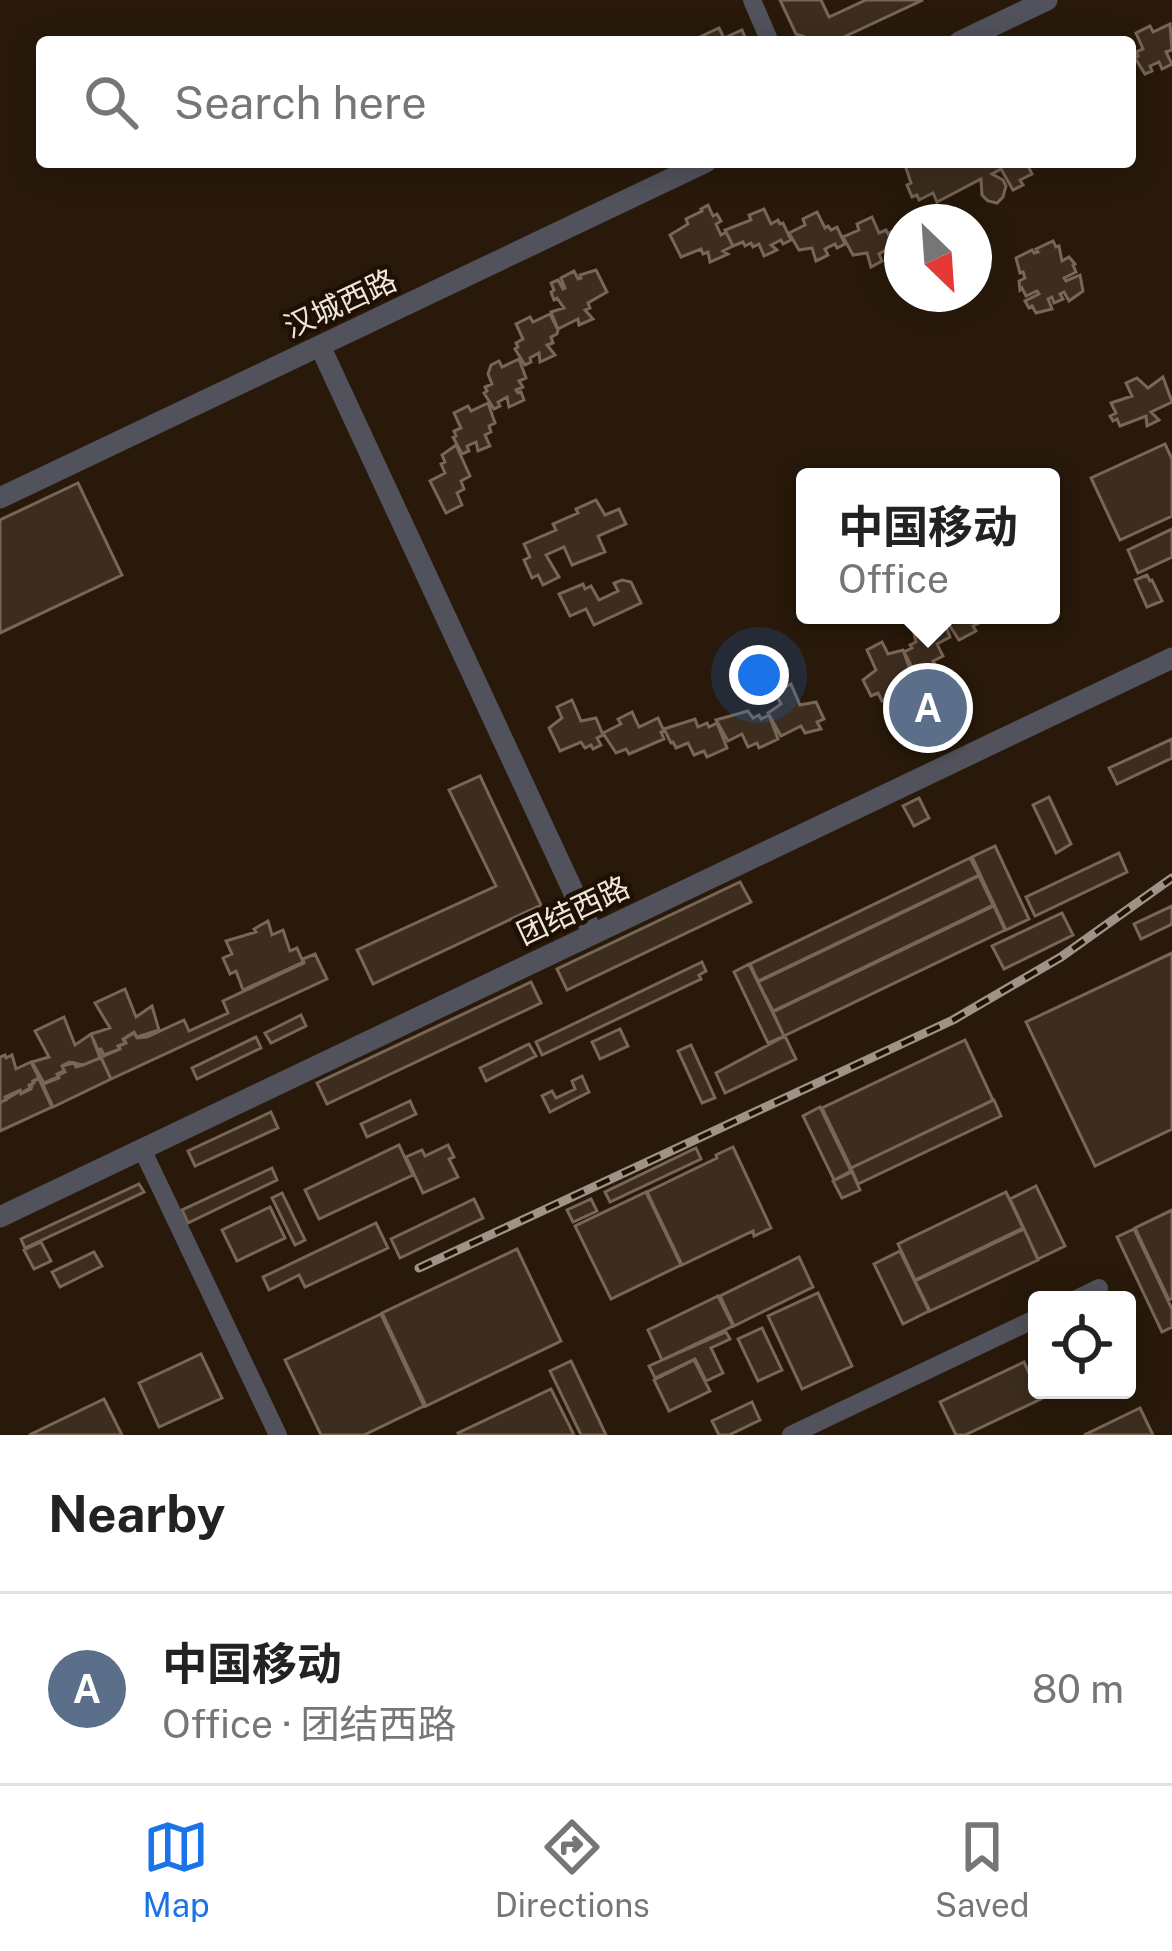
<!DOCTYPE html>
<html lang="en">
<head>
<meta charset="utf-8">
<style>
	body { margin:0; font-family:"Public Sans","Noto Sans SC",sans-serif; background:#f2f2f2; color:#222 }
	.controls { position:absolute; right:36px; bottom:36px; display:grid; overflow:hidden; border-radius:12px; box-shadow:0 6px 30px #0003 }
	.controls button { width:108px; height:108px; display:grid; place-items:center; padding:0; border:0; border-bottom:3px solid #e0e0e0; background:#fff; color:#222; font:60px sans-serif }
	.compass { position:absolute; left:884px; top:204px; width:108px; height:108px; border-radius:50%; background:#fff; box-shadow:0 6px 30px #0003; rotate:155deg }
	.you { position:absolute; left:759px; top:675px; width:42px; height:42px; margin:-30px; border:9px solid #fff; border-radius:50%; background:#1a73e8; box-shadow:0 0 0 18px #1a73e833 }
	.badge { display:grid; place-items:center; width:78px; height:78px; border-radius:50%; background:#1a73e8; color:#fff; font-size:39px; font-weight:700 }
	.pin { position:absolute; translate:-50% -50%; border:6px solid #fff; box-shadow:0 3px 12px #0006 }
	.popup { position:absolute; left:796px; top:468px; width:264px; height:156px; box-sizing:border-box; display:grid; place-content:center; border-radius:12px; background:#fff; filter:drop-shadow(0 3px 9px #0005); font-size:39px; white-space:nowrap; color:#767676 }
	.popup b { font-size:45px; color:#222 }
	.popup::after { content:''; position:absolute; left:50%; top:100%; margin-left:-24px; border:24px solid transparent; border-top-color:#fff }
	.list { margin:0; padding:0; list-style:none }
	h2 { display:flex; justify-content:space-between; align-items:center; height:156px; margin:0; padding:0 48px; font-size:51px }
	h2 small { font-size:39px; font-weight:400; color:#767676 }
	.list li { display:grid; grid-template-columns:78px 1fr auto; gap:36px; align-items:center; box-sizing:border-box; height:192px; padding:0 48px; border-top:3px solid #e0e0e0 }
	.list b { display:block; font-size:45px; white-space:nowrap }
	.list p { margin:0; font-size:39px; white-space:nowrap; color:#767676 }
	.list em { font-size:39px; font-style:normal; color:#767676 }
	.icon { flex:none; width:66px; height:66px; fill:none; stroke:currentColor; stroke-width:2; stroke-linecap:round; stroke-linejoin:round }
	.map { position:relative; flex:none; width:1172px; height:1435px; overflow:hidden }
	.search { position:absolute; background:#fff; box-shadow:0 6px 30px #0003; left:36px; right:36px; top:36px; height:132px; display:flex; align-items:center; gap:30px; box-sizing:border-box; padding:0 42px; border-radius:12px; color:#767676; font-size:45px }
	.sheet { height:348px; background:#fff }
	nav { display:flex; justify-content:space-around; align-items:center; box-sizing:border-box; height:168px; border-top:3px solid #e0e0e0; background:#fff; font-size:33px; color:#767676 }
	nav a { display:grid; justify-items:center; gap:6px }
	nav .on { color:#1a73e8 }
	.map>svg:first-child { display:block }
</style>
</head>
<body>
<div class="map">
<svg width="1172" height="1435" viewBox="0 0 1172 1435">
	<rect width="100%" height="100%" fill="#28190a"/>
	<path fill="#3d2d1e" stroke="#786656" stroke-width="3" d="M780,0H821L829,17L866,0H923L833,42H819L796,34Z
		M1170,24L1172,50L1166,52L1172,64L1162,69L1159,62L1150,66L1152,71L1145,74L1135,58L1138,56L1136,52L1143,49L1136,33L1150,26L1153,32Z
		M719,28L724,38L742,30L747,42H689Z
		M904,162H1026L1032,174L1020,180L1023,185L1013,190L1001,169L992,174L1003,180L1006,186L1003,197L997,203L988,201L982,195L981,179L937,202L933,193L919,200L917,195L912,197L907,185L911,183Z
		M708,205L713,216L717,214L721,221L716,224L721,235L726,232L733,246L723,251L728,254L710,262L708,252L703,254L701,249L681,257L670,235L688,224L686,219L702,211L701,209Z
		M764,209L771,224L778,220L780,224L783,223L791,240L783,244L781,240L771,245L777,250L764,256L759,244L753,247L751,243L745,246L743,242L733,246L725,230L751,220L749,215Z
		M817,212L825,228L828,226L831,230L837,227L845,244L837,248L835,244L825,249L828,255L816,261L812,248L799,250L789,233L805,225L803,219Z
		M872,217L879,233L886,230L888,234L891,232L899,249L890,254L888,249L879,254L882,261L871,267L867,253L853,255L843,237L859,230L857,224Z
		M1053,241L1056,247L1059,246L1062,261L1069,257L1075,264L1073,265L1076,272L1064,278L1066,281L1080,275L1083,291L1069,301L1064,292L1060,294L1063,299L1054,303L1052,297L1048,299L1052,309L1036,313L1032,306L1029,308L1025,301L1039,294L1037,291L1026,296L1022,288L1020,290L1019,281L1025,278L1023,272L1020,273L1016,258L1032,250L1034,253L1038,252L1036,249Z
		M596,270L607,292L588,303L590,308L585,310L593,319L579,325L578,319L558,329L551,312L564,308L557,298L554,300L551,292L554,290L551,283L558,280L563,289L565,288L561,278L574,271L578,279L581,278L580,275Z
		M550,314L558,330L557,334L551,337L553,343L547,345L555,355L540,362L539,353L530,358L531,362L525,365L515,349L518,347L516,343L523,339L516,324L530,317L533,322Z
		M519,359L526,378L519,381L523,387L516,390L518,393L521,392L524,400L509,407L507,397L498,402L500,406L494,409L484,393L487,391L485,387L492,384L488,374L491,365L499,361L502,367Z
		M1163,377L1172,402L1151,412L1159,420L1147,426L1146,416L1120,426L1117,419L1113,421L1110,416L1116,413L1111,403L1132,396L1126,383L1137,378L1148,388Z
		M488,403L495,423L489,426L491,432L485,435L490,446L478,451L476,442L467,446L469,451L462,454L453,437L456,436L454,431L461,428L454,413L468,406L471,411Z
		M1165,444L1172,459V516L1120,540L1091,478Z
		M456,445L470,476L461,481L464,489L457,493L462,505L446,513L430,481L445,473L441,464L445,462L442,455Z
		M78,483L122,575L0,633V520Z
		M596,500L605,515L619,509L626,524L598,536L605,552L572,565L564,547L546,555L559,577L543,585L538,575L532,578L524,560L530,557L524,544L556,530L553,524L578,513L576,509Z
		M1172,529V557L1138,573L1128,550Z
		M1147,575L1150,581L1152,580L1162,601L1147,607L1135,580Z
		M622,580L631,582L641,603L594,625L586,609L570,616L559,594L583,584L585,589L591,586L599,600L618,591L614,583Z
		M942,615L950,637L937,644L943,656L933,661L936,666L916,675L904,652L912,648L910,645L916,642L914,633L921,630L920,628Z
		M949,615H980L983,621L973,626L976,631L959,640L944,617Z
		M882,642L888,654L903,650L912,675L892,684L895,691L882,701L878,693L871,696L863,680L876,670L867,650Z
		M791,684L800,705L816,702L824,719L817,722L821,729L805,733L801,726L781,736L768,713L781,704L775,692Z
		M572,700L581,721L596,718L603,735L597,738L601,745L593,749L591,745L585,748L581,742L560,751L549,728L562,718L557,707Z
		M748,711L753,718L759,715L761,719L769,715L778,739L759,748L757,743L748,747L742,734L728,741L716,720Z
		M632,712L639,727L658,718L664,731L661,732L664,739L629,754L626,749L616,753L603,733L621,724L618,719Z
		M695,719L698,727L707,723L709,727L717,723L727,748L707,757L704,751L694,755L688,743L676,748L673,742L671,743L664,729Z
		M1172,739V758L1117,784L1109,768Z
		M480,776L541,905L373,984L357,950L496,886L449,790Z
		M1049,797L1071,844L1056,853L1033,805Z
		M919,798L929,818L914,826L903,806Z
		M995,846L1029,919L1006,930L972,857Z
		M1119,853L1127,872L1035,916L1026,897Z
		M970,858L979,875L758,981L750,964Z
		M979,876L993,905L773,1011L758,982Z
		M740,882L751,902L567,990L557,969Z
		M994,906L1005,930L784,1036L773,1012Z
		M1172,906V924L1141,939L1134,924Z
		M1062,913L1073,935L1004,969L992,946Z
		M268,921L272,935L283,930L290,951L297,948L303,962L243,990L236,971L230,974L223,958L232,954L226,941L256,932L254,929Z
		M1172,953V1129L1095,1166L1026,1022Z
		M315,954L327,979L111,1079L98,1051L101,1050L104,1056L120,1049L119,1046L126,1043L124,1039L134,1033L137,1038L147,1037L184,1020L189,1031L228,1013L223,1001L304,963L303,959Z
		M702,962L706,971L699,975L701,979L542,1055L536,1042Z
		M749,964L784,1036L768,1043L734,972Z
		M531,982L541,1003L327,1104L317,1083Z
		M125,989L136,1017L152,1006L159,1030L137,1037L134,1032L123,1039L125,1043L118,1046L120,1049L104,1055L101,1049L98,1050L91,1034L110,1028L95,1003Z
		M301,1015L306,1026L271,1043L265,1033Z
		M64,1017L75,1045L91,1034L100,1058L83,1065L69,1062L62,1066L64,1071L57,1074L58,1077L44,1083L32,1062L49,1057L35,1031Z
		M620,1029L628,1046L600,1059L592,1042Z
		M785,1036L796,1059L725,1093L716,1073Z
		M256,1037L261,1048L197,1079L192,1068Z
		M965,1040L993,1100L851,1168L822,1108Z
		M529,1044L536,1056L486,1081L480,1068Z
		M691,1045L715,1098L702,1103L678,1051Z
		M98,1051L111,1079L53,1107L40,1078L44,1084L59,1078L58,1075L65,1072L62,1066L74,1063L76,1067L83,1065L100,1058Z
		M5,1055L6,1058L12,1055L16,1069L31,1062L39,1078L33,1081L34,1083L29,1085L30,1088L21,1093L20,1090L5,1097L6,1100L0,1102V1057Z
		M582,1076L589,1092L550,1112L542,1096L552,1091L556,1098L575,1089L572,1081Z
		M39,1079L52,1107L0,1131V1103L20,1091L21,1094L31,1089L33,1081Z
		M994,1100L1001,1116L858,1184L851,1168Z
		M410,1101L416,1114L367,1137L361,1124Z
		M820,1107L851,1171L834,1180L803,1116Z
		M271,1112L278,1128L195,1166L188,1151Z
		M399,1145L413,1175L319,1219L305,1190Z
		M448,1145L454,1157L449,1159L458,1177L423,1193L406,1157L422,1150L425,1156Z
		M733,1147L771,1228L754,1236L753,1231L682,1265L647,1192L717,1158L716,1155Z
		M696,1148L701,1159L610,1202L605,1192Z
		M272,1168L277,1180L188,1223L182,1210Z
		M852,1172L860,1190L842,1198L833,1181Z
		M139,1184L144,1192L25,1248L21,1239Z
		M1036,1186L1065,1246L1038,1259L1010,1199Z
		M646,1192L681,1265L611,1299L575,1226Z
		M1006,1192L1023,1228L915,1280L898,1244Z
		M282,1193L305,1240L295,1245L272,1198Z
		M474,1199L483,1218L400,1258L391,1239Z
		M591,1199L597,1211L573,1222L567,1210Z
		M270,1207L285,1238L237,1261L222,1230Z
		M1172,1210V1298L1169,1300L1135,1228Z
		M376,1223L388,1248L305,1287L299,1275L269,1290L263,1277Z
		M1024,1229L1038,1260L930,1311L915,1281Z
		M1134,1229L1172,1309V1327L1162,1332L1117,1237Z
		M41,1242L51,1261L34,1269L24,1250Z
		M517,1249L561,1341L426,1406L382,1313Z
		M900,1251L929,1311L903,1324L874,1264Z
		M94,1252L102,1266L60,1287L52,1272Z
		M799,1257L813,1287L734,1326L720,1296Z
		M818,1293L852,1366L802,1389L768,1316Z
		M718,1296L733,1326L662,1360L648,1330Z
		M381,1314L424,1406L364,1435H321L285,1360Z
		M762,1328L782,1370L758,1381L738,1339Z
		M726,1332L730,1339L711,1348L723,1373L706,1381L695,1359L655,1378L649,1366Z
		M201,1354L222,1398L159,1427L139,1383Z
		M694,1360L710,1391L669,1411L654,1380Z
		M571,1361L606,1435H581L550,1371Z
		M1024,1362L1041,1399L965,1435H956L940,1402Z
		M551,1389L574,1435H459L458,1433Z
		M104,1399L122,1435H29Z
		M752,1402L760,1420L729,1435H719L712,1421Z
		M1140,1408L1153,1435H1084Z"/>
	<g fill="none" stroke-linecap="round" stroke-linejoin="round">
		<path stroke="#52525c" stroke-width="18" d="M752,0L770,42
			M142,1149L278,1435
			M1074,1300L1099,1288
			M791,1435L1037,1318"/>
		<path stroke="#52525c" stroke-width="21" d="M959,42L1047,0
			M320,346L593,934
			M0,498L706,162
			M0,1217L1172,658"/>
		<defs>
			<path id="rail" d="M419,1268L953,1020L1061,957L1172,878"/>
		</defs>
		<use href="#rail" stroke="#9f9387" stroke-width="9"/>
		<use href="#rail" stroke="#1e1003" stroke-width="4.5" stroke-dasharray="14" stroke-linecap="butt"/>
	</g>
	<g text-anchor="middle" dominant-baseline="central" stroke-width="9" stroke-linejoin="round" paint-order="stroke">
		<g font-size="30" fill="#f0e6dd" stroke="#1e1003">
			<text transform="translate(340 303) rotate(-25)">汉城西路</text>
			<text transform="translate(573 910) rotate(-25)">团结西路</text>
		</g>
	</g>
</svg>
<div class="controls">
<button><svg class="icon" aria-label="locate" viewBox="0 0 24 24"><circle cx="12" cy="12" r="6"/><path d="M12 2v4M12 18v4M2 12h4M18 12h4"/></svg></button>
</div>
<svg class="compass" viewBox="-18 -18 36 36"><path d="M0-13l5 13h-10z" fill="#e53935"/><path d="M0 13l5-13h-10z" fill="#767676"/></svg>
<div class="you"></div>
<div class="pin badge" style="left:928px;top:708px;background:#5c6f8a">A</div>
<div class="popup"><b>中国移动</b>Office</div>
<div class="search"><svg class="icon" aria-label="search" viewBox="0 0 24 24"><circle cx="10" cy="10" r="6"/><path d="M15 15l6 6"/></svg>Search here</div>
</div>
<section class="sheet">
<h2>Nearby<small></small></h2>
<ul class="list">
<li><span class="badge" style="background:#5c6f8a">A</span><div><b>中国移动</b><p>Office · 团结西路</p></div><em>80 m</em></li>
</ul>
</section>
<nav>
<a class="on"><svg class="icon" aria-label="map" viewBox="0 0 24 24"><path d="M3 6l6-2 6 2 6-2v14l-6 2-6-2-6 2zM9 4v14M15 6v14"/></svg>Map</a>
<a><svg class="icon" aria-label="directions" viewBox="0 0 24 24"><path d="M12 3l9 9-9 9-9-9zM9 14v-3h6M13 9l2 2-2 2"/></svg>Directions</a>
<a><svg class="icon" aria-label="saved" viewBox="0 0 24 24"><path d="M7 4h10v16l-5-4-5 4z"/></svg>Saved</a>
</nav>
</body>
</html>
